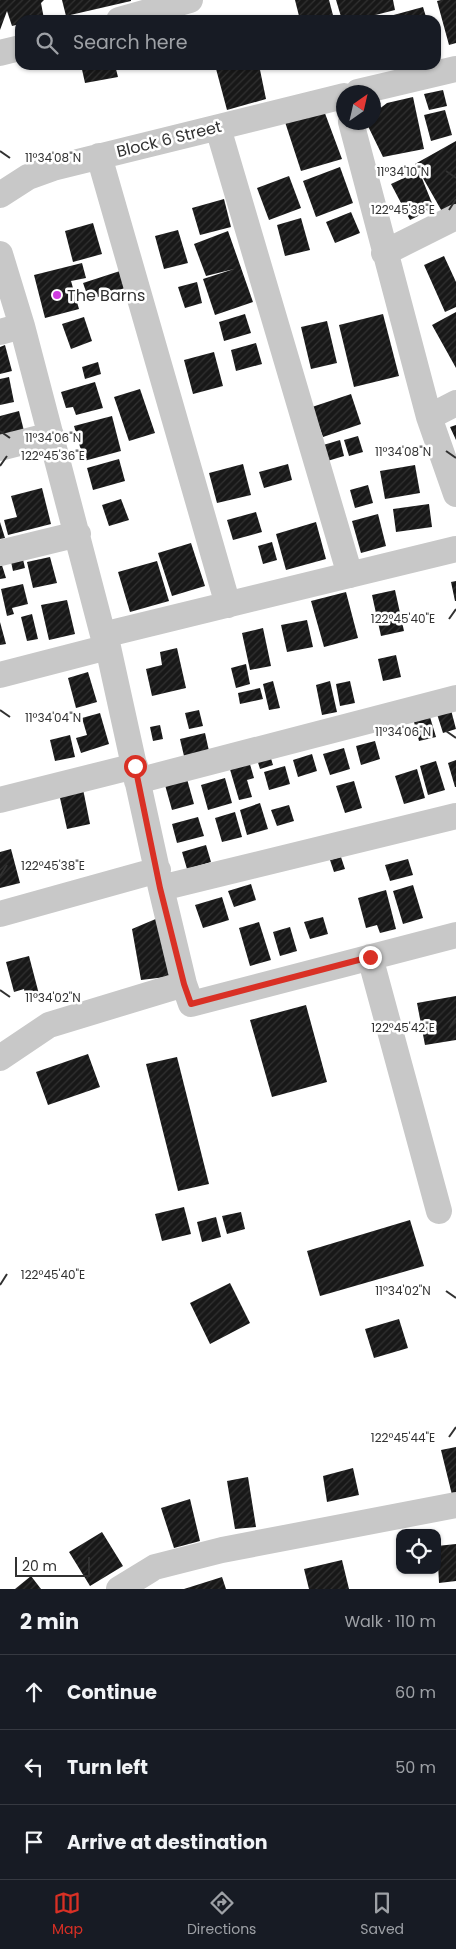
<!DOCTYPE html>
<html lang="en">
<head>
<meta charset="utf-8">
<style>
	body { margin:0; font-family:Poppins,sans-serif; background:#20242c; color:#f1f3f6 }
	.controls { position:absolute; right:15px; bottom:15px; display:grid; overflow:hidden; border-radius:10px; box-shadow:0 1px 4px #0004 }
	.controls button { width:45px; height:45px; display:grid; place-items:center; padding:0; border:0; border-bottom:1px solid #363941; background:#171b24; color:#f1f3f6; font:25px sans-serif }
	.compass { position:absolute; left:336px; top:85px; width:45px; height:45px; border-radius:50%; background:#171b24; box-shadow:0 1px 4px #0004; rotate:34deg }
	.scale { position:absolute; left:15px; bottom:12px; width:75px; box-sizing:border-box; padding-left:5px; border:2px solid #313131; border-top:0; font-size:14px; line-height:18px; white-space:nowrap; color:#313131; -webkit-text-stroke:4px #fff; paint-order:stroke }
	.stop { position:absolute; width:15px; height:15px; margin:-11px; border:4px solid #d93025; border-radius:50%; background:#fff }
	.stop.end { background:#d93025; border-color:#fff; box-shadow:0 1px 5px #0008 }
	.list { margin:0; padding:0; list-style:none }
	h2 { display:flex; justify-content:space-between; align-items:center; height:65px; margin:0; padding:0 20px; font-size:21px }
	h2 small { font-size:16px; font-weight:400; color:#9ea1a6 }
	.list li { display:grid; grid-template-columns:32px 1fr auto; gap:15px; align-items:center; box-sizing:border-box; height:75px; padding:0 20px; border-top:1px solid #363941 }
	.list b { display:block; font-size:19px; white-space:nowrap }
	.list em { font-size:16px; font-style:normal; color:#9ea1a6 }
	.icon { flex:none; width:28px; height:28px; fill:none; stroke:currentColor; stroke-width:2; stroke-linecap:round; stroke-linejoin:round }
	.map { position:relative; flex:none; width:456px; height:1589px; overflow:hidden }
	.search { position:absolute; background:#171b24; box-shadow:0 1px 4px #0004; left:15px; right:15px; top:15px; height:55px; display:flex; align-items:center; gap:12px; box-sizing:border-box; padding:0 18px; border-radius:15px; color:#9ea1a6; font-size:19px }
	.sheet { height:290px; background:#171b24 }
	nav { display:flex; justify-content:space-around; align-items:center; box-sizing:border-box; height:70px; border-top:1px solid #363941; background:#171b24; font-size:14px; color:#9ea1a6 }
	nav a { display:grid; justify-items:center; gap:2px }
	nav .on { color:#d93025 }
	.map>svg:first-child { display:block }
</style>
</head>
<body>
<div class="map">
<svg width="456" height="1589" viewBox="0 0 456 1589">
	<defs>
		<pattern id="building-hatch" width="6" height="6" patternUnits="userSpaceOnUse" patternTransform="scale(1.25)"><rect width="6" height="6" fill="#181818"/><path d="M-1 1l2-2M0 6l6-6M5 7l2-2" fill="none" stroke="#313131"/></pattern>
	</defs>
	<rect width="100%" height="100%" fill="#fff"/>
	<path fill="url(#building-hatch)" d="M0,0H44L41,3L44,19L20,20V24L12,26L7,11L0,30Z
		M62,0H131V1L66,16Z
		M295,0H329L334,19L314,20L312,16L300,20Z
		M336,0H393L395,10L356,20H342Z
		M441,0H456V43L449,45L437,1Z
		M423,7L427,20H379V19Z
		M81,65H115L118,77L85,83Z
		M215,65H259L266,99L227,110Z
		M443,90L447,106L429,110L424,94Z
		M413,97L424,149L383,157L366,122H374V113L387,103Z
		M323,108L342,159L301,171L285,122Z
		M445,110L452,135L431,141L424,115Z
		M456,141V208L444,215L419,171L434,208L410,220L391,184L419,171L415,164Z
		M340,167L353,203L316,217L303,181Z
		M289,176L301,208L269,220L257,188Z
		M224,199L231,227L200,235L192,208Z
		M351,212L360,233L335,243L326,222Z
		M301,218L310,250L285,256L277,225Z
		M93,223L102,254L73,262L65,231Z
		M178,230L188,263L164,269L155,236Z
		M228,231L253,302L215,315L203,279L234,269L206,276L194,244Z
		M444,256L456,282V307L445,312L424,265Z
		M82,263L86,278L71,281L79,309L45,318L34,275Z
		M120,271L125,288L89,300L83,283Z
		M197,282L202,303L185,308L178,287Z
		M456,312V368L432,325Z
		M245,314L251,333L224,341L219,322Z
		M383,314L399,376L354,387L339,325Z
		M84,317L92,341L71,349L62,324Z
		M327,321L337,363L311,369L301,327Z
		M256,343L262,364L236,371L231,350Z
		M5,345L12,371L0,374V347Z
		M214,352L223,386L193,394L184,360Z
		M98,362L101,374L85,379L82,367Z
		M9,377L14,402L0,405V379Z
		M95,382L103,408L76,415L73,407L66,408L61,392Z
		M140,389L155,433L129,441L114,397Z
		M351,394L361,424L323,437L312,407Z
		M19,411L24,431L0,437V416Z
		M112,416L121,451L84,461L74,426Z
		M456,425V440L450,427Z
		M358,436L363,452L349,456L344,440Z
		M340,440L344,456L324,462L320,446Z
		M119,459L125,481L93,490L87,468Z
		M243,464L251,495L217,503L209,473Z
		M288,464L292,480L264,488L259,472Z
		M415,465L420,493L385,499L380,471Z
		M368,485L373,503L355,508L350,490Z
		M42,488L51,524L8,535L4,520L17,517L11,496Z
		M121,499L129,520L109,526L102,505Z
		M429,504L432,527L396,532L393,509Z
		M256,512L262,532L233,540L227,520Z
		M378,514L386,546L361,553L352,521Z
		M0,522L5,538L0,539Z
		M316,522L326,559L286,570L276,534Z
		M272,542L277,560L263,564L258,546Z
		M191,543L205,586L172,596L158,553Z
		M22,555L25,568L13,571L10,557Z
		M50,557L57,583L33,588L27,562Z
		M0,559L6,578L0,579Z
		M157,561L169,601L130,612L118,572Z
		M456,581V601H455L451,582Z
		M23,584L28,604L12,608L14,614L7,616L1,589Z
		M395,590L404,631L381,636L372,595Z
		M346,592L358,638L324,647L311,601Z
		M67,600L75,634L49,640L41,605Z
		M32,614L38,639L27,641L21,617Z
		M307,620L313,647L287,652L281,625Z
		M0,622L6,644L0,645Z
		M263,628L271,666L250,670L242,633Z
		M177,648L186,688L152,696L146,669L162,665L160,652Z
		M396,655L401,677L383,681L378,659Z
		M246,664L250,684L236,688L231,668Z
		M88,672L97,702L76,708L68,678Z
		M273,681L280,708L269,710L263,684Z
		M330,681L337,712L322,715L316,685Z
		M350,681L355,703L340,706L336,684Z
		M260,688L263,699L240,704L238,693Z
		M199,710L203,726L189,729L185,713Z
		M451,710L456,729L443,733L437,714Z
		M100,713L109,744L81,753L76,738L87,735L82,718Z
		M430,717L436,737L419,741L414,722Z
		M160,725L163,739L153,741L150,727Z
		M205,733L209,751L184,756L180,739Z
		M70,735L75,757L55,761L50,740Z
		M375,741L380,759L361,765L356,746Z
		M344,748L350,769L330,775L323,754Z
		M269,752L273,765L260,769L256,756Z
		M312,754L317,771L298,777L293,760Z
		M456,760V787H455L448,763Z
		M249,761L254,778L247,780L252,797L239,800L229,766Z
		M436,761L445,790L428,795L420,766Z
		M285,766L290,784L269,790L264,772Z
		M417,769L425,798L404,804L395,776Z
		M225,778L232,803L208,810L201,785Z
		M187,779L194,804L172,810L165,785Z
		M354,781L362,808L345,813L336,786Z
		M82,784L90,824L67,829L58,789Z
		M260,803L268,829L247,835L240,810Z
		M289,805L294,821L277,826L271,810Z
		M235,812L242,837L222,842L215,818Z
		M198,817L204,836L177,843L172,824Z
		M206,845L211,862L187,869L182,852Z
		M11,849L20,883L0,888V852Z
		M341,857L345,869L334,872L330,860Z
		M408,859L413,875L390,881L385,865Z
		M251,884L256,900L234,907L228,891Z
		M413,885L423,918L403,924L393,891Z
		M386,890L396,929L380,933L377,925L366,928L358,898Z
		M222,897L229,920L203,928L195,905Z
		M323,917L328,934L310,939L304,922Z
		M158,918L174,976L141,980L132,929Z
		M259,922L271,960L250,966L239,928Z
		M290,927L297,951L280,956L273,932Z
		M29,956L40,998L27,1001L24,989L14,992L6,962Z
		M456,996V1040L425,1045L417,1003Z
		M306,1005L327,1082L272,1097L250,1020Z
		M88,1054L100,1087L48,1105L36,1072Z
		M177,1057L209,1184L178,1191L146,1064Z
		M184,1207L191,1234L162,1241L155,1214Z
		M241,1212L245,1229L227,1234L222,1216Z
		M216,1217L221,1237L202,1242L197,1222Z
		M410,1220L424,1266L320,1296L307,1251Z
		M230,1283L250,1323L210,1344L190,1303Z
		M399,1319L408,1348L374,1358L365,1329Z
		M456,1447V1494L452,1495L441,1450Z
		M353,1468L359,1495L327,1502L323,1476Z
		M248,1477L256,1527L235,1529L227,1481Z
		M190,1499L200,1541L174,1548L161,1508Z
		M102,1532L123,1566L90,1586L69,1552Z
		M456,1544V1581L439,1583L437,1546Z
		M342,1560L349,1589H309L304,1569Z
		M31,1576L41,1589H15Z
		M222,1577L226,1589H184Z"/>
	<g fill="none" stroke-linecap="round" stroke-linejoin="round">
		<path stroke="#c8c8c8" stroke-width="26" d="M119,20L190,0
			M0,53L20,48
			M358,92L456,69
			M351,122L429,417L456,494
			M218,128L350,575
			M99,156L228,605
			M0,195L28,177L53,168L344,96
			M384,253L456,217
			M0,254L22,326L103,635L108,647L161,888L184,984L191,1004L456,935
			M0,332L22,326
			M429,417L456,403
			M0,448L51,435
			M0,553L78,534
			M103,635L456,549
			M0,675L108,647
			M137,781L456,698
			M0,800L135,766
			M161,888L456,816
			M0,914L158,870
			M370,957L439,1211
			M0,1058L49,1025L184,984
			M119,1589L155,1567L222,1550L456,1505"/>
	</g>
	<g fill="none" stroke-linecap="round" stroke-linejoin="round">
		<path stroke="#d93025" stroke-width="6" d="M135,766L160,888L184,984L191,1004L370,957"/>
	</g>
	<path fill="none" stroke="#313131" stroke-width="2" d="M0,151L10,158M446,171L456,178M449,210L456,199M0,431L10,438M446,451L456,458M0,466L7,456M449,619L456,609M0,710L10,717M446,731L456,738M0,876L7,865M0,990L10,997M449,1028L456,1018M0,1285L7,1274M446,1291L456,1298M449,1437L456,1427"/>
	<circle fill="#cf3be0" stroke="#fff" stroke-width="2" cx="57" cy="295" r="5"/>
	<g text-anchor="middle" dominant-baseline="central" stroke-width="5" stroke-linejoin="round" paint-order="stroke">
		<g font-size="16" fill="#313131" stroke="#fff">
			<text transform="translate(169 139) rotate(-14)">Block 6 Street</text>
		</g>
		<g font-size="16" fill="#313131" stroke="#fff" text-anchor="start">
			<text x="67" y="295">The Barns</text>
		</g>
	</g>
	<g font-size="12" text-anchor="middle" fill="#313131" stroke="#fff" stroke-width="5" stroke-linejoin="round" paint-order="stroke">
		<text x="53" y="162">11°34'08"N</text>
		<text x="403" y="176">11°34'10"N</text>
		<text x="403" y="214">122°45'38"E</text>
		<text x="53" y="442">11°34'06"N</text>
		<text x="403" y="456">11°34'08"N</text>
		<text x="53" y="460">122°45'36"E</text>
		<text x="403" y="623">122°45'40"E</text>
		<text x="53" y="722">11°34'04"N</text>
		<text x="403" y="736">11°34'06"N</text>
		<text x="53" y="870">122°45'38"E</text>
		<text x="53" y="1002">11°34'02"N</text>
		<text x="403" y="1032">122°45'42"E</text>
		<text x="53" y="1279">122°45'40"E</text>
		<text x="403" y="1295">11°34'02"N</text>
		<text x="403" y="1442">122°45'44"E</text>
	</g>
</svg>
<div class="controls">
<button><svg class="icon" aria-label="locate" viewBox="0 0 24 24"><circle cx="12" cy="12" r="6"/><path d="M12 2v4M12 18v4M2 12h4M18 12h4"/></svg></button>
</div>
<svg class="compass" viewBox="-18 -18 36 36"><path d="M0-13l5 13h-10z" fill="#e53935"/><path d="M0 13l5-13h-10z" fill="#9ea1a6"/></svg>
<div class="scale">20 m</div>
<div class="stop" style="left:135px;top:766px"></div>
<div class="stop end" style="left:370px;top:957px"></div>
<div class="search"><svg class="icon" aria-label="search" viewBox="0 0 24 24"><circle cx="10" cy="10" r="6"/><path d="M15 15l6 6"/></svg>Search here</div>
</div>
<section class="sheet">
<h2>2 min<small>Walk · 110 m</small></h2>
<ul class="list">
<li><svg class="icon" aria-label="ahead" viewBox="0 0 24 24"><path d="M12 20V5M6 11l6-6 6 6"/></svg><div><b>Continue</b></div><em>60 m</em></li>
<li><svg class="icon" aria-label="left" viewBox="0 0 24 24"><path d="M17 20v-9H6M10 6l-5 5 5 5"/></svg><div><b>Turn left</b></div><em>50 m</em></li>
<li><svg class="icon" aria-label="arrive" viewBox="0 0 24 24"><path d="M6 21V4h12l-3 4 3 4H6"/></svg><div><b>Arrive at destination</b></div></li>
</ul>
</section>
<nav>
<a class="on"><svg class="icon" aria-label="map" viewBox="0 0 24 24"><path d="M3 6l6-2 6 2 6-2v14l-6 2-6-2-6 2zM9 4v14M15 6v14"/></svg>Map</a>
<a><svg class="icon" aria-label="directions" viewBox="0 0 24 24"><path d="M12 3l9 9-9 9-9-9zM9 14v-3h6M13 9l2 2-2 2"/></svg>Directions</a>
<a><svg class="icon" aria-label="saved" viewBox="0 0 24 24"><path d="M7 4h10v16l-5-4-5 4z"/></svg>Saved</a>
</nav>
</body>
</html>
